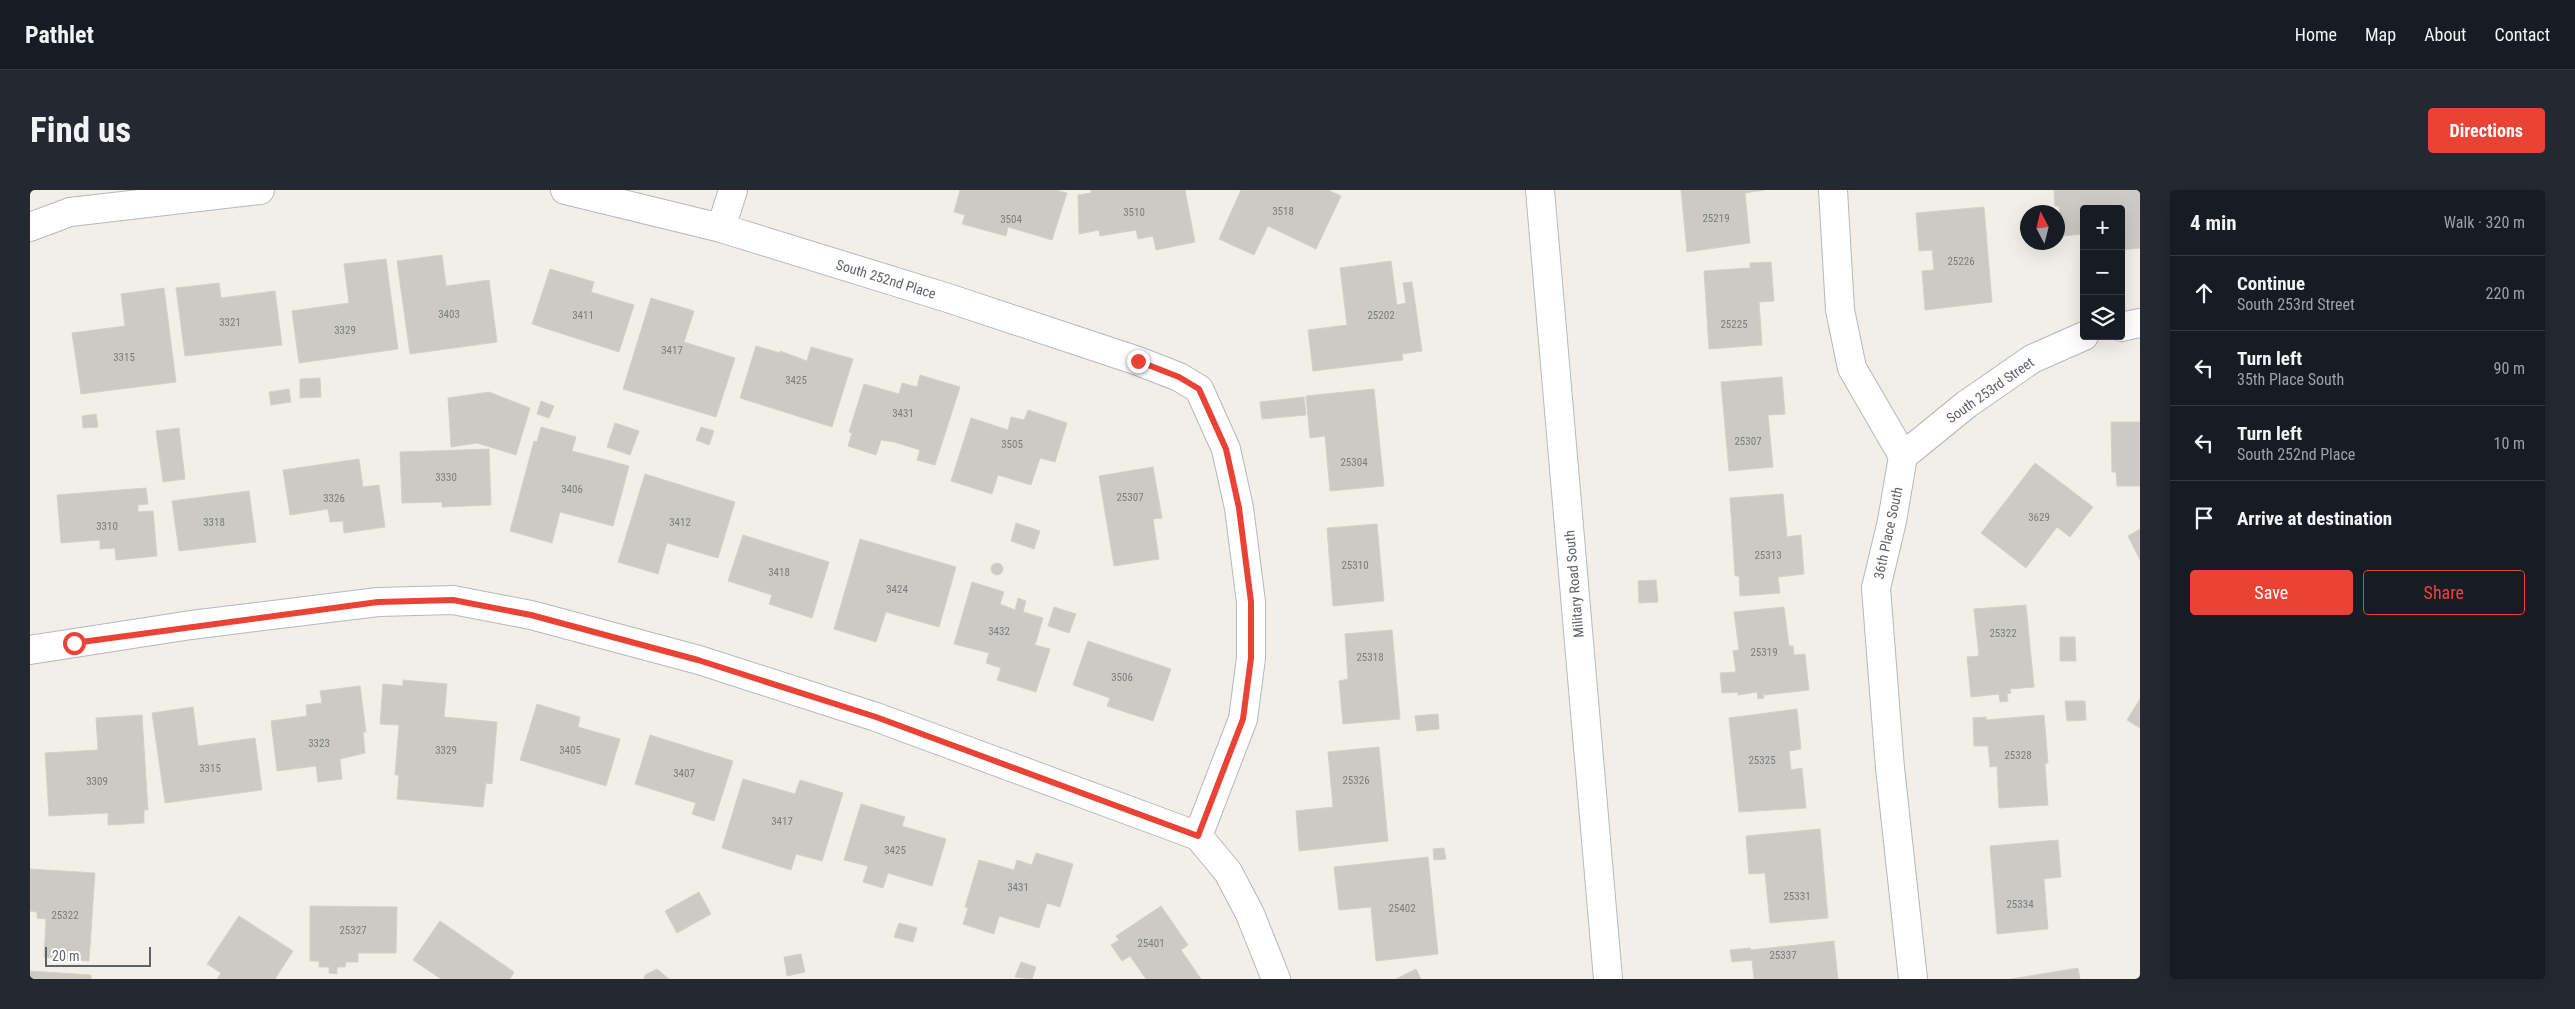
<!DOCTYPE html>
<html lang="en">
<head>
<meta charset="utf-8">
<style>
	body { margin:0; font-family:"Roboto Condensed",sans-serif; background:#242831; color:#f1f3f6 }
	.controls { position:absolute; right:15px; top:15px; display:grid; overflow:hidden; border-radius:5px; box-shadow:0 5px 20px #0002 }
	.controls button { width:45px; height:45px; display:grid; place-items:center; padding:0; border:0; border-bottom:1px solid #363941; background:#171b24; color:#f1f3f6; font:25px sans-serif }
	.compass { position:absolute; left:1990px; top:15px; width:45px; height:45px; border-radius:50%; background:#171b24; box-shadow:0 5px 20px #0002; rotate:353deg }
	.scale { position:absolute; left:15px; bottom:12px; width:106px; box-sizing:border-box; padding-left:5px; border:2px solid #5f6368; border-top:0; font-size:14px; line-height:18px; white-space:nowrap; color:#5f6368; -webkit-text-stroke:4px #fff; paint-order:stroke }
	.stop { position:absolute; width:15px; height:15px; margin:-11px; border:4px solid #ea4335; border-radius:50%; background:#fff }
	.stop.end { background:#ea4335; border-color:#fff; box-shadow:0 1px 5px #0008 }
	.list { margin:0; padding:0; list-style:none }
	h2 { display:flex; justify-content:space-between; align-items:center; height:65px; margin:0; padding:0 20px; font-size:21px }
	h2 small { font-size:16px; font-weight:400; color:#9ea1a6 }
	.list li { display:grid; grid-template-columns:32px 1fr auto; gap:15px; align-items:center; box-sizing:border-box; height:75px; padding:0 20px; border-top:1px solid #363941 }
	.list b { display:block; font-size:19px; white-space:nowrap }
	.list p { margin:0; font-size:16px; white-space:nowrap; color:#9ea1a6 }
	.list em { font-size:16px; font-style:normal; color:#9ea1a6 }
	.actions { display:flex; gap:10px; padding:15px 20px }
	.actions a { flex:1; padding:11px 0; border:1px solid #ea4335; border-radius:5px; text-align:center; font-size:18px; color:#ea4335 }
	.actions .main { background:#ea4335; color:#fff }
	.icon { flex:none; width:28px; height:28px; fill:none; stroke:currentColor; stroke-width:2; stroke-linecap:round; stroke-linejoin:round }
	.map { position:relative; flex:none; width:2110px; height:789px; overflow:hidden; border-radius:5px }
	header { display:flex; align-items:center; gap:30px; box-sizing:border-box; height:70px; padding:0 25px; background:#171b24; border-bottom:1px solid #363941 }
	header strong { font-size:24px }
	nav { display:flex; gap:28px; margin-inline-start:auto; font-size:18px }
	.intro { display:flex; align-items:center; justify-content:space-between; box-sizing:border-box; height:120px; padding:0 30px }
	h1 { margin:0; font-size:35px }
	.button { padding:12px 22px; border-radius:5px; background:#ea4335; color:#fff; font-size:18px; font-weight:700 }
	main { display:flex; gap:30px; padding:0 30px }
	aside { flex:1; background:#171b24; border-radius:5px; box-shadow:0 5px 20px #0002 }
	.map>svg:first-child { display:block }
</style>
</head>
<body>
<header>
<strong>Pathlet</strong>
<nav><a>Home</a><a>Map</a><a>About</a><a>Contact</a></nav>
</header>
<div class="intro"><h1>Find us</h1><a class="button">Directions</a></div>
<main>
<div class="map">
<svg width="2110" height="789" viewBox="0 0 2110 789">
	<rect width="100%" height="100%" fill="#f1efe8"/>
	<path fill="#cccac5" stroke="#d6d1c6" d="M930,0H1025L1037,3L1022,50L978,37L976,46L932,34L935,25L924,22Z
		M1061,0H1155L1165,52L1126,60L1123,46L1108,49L1106,40L1070,46L1069,40L1049,44L1048,5L1061,3Z
		M1211,0H1298L1311,6L1286,59L1238,36L1224,65L1189,49Z
		M1651,0H1734L1715,3L1720,53L1657,62Z
		M2024,0H2110V58L2091,60V19H2054V44L2032,46L2029,16H2025Z
		M1954,17L1962,112L1895,120L1892,81L1904,80L1902,60L1889,61L1886,23Z
		M412,65L416,96L459,90L467,152L380,164L367,71Z
		M356,69L368,159L269,173L262,121L319,113L314,74Z
		M1361,71L1367,115L1376,113L1373,93L1382,92L1392,161L1372,164L1373,170L1283,181L1278,140L1317,135L1310,78Z
		M1741,72L1744,111L1729,112L1732,155L1679,159L1674,81L1720,78V73Z
		M520,79L564,92L561,102L604,115L589,162L502,134Z
		M189,93L191,108L245,101L252,155L155,166L146,98Z
		M134,98L146,192L51,204L42,143L95,136L91,104Z
		M621,108L664,121L654,152L705,168L686,227L593,199Z
		M726,156L750,163V161L777,171L781,157L823,169L802,237L710,208Z
		M890,185L930,197L905,275L887,270L890,260L864,252L851,250L846,265L818,256L822,243L819,242L834,194L869,204L872,193L887,197Z
		M1752,187L1755,224L1738,225L1743,277L1699,281L1691,192Z
		M290,188L291,207L270,208V189Z
		M259,199L261,212L241,215L239,202Z
		M1344,199L1354,296L1300,301L1295,246L1280,248L1276,206Z
		M459,202L500,218L486,265L447,253L421,257L418,208Z
		M1274,207L1276,225L1232,229L1230,212Z
		M511,211L524,216L519,228L507,224Z
		M998,220L1037,233L1025,272L1010,268L1001,295L968,285L962,304L921,291L941,228L978,240L981,227L994,230Z
		M66,224L68,237L53,238L52,226Z
		M2081,232H2110V296H2087L2086,282H2082Z
		M585,233L609,241L600,265L577,257Z
		M511,237L546,247L542,261L599,276L583,336L530,322L522,353L480,341L504,251L507,252Z
		M671,237L684,241L679,255L666,250Z
		M149,238L155,289L133,292L126,241Z
		M459,259L461,315L412,317V312L372,313L370,262Z
		M329,269L333,297L349,295L355,337L314,343L313,331L300,332L298,319L260,325L253,280Z
		M2005,273L2063,317L2040,347L2027,337L1996,378L1951,343Z
		M1123,277L1132,328L1123,329L1129,369L1084,376L1069,286Z
		M615,284L705,312L688,368L637,353L628,384L588,372Z
		M116,298L118,314L108,315V322L123,321L127,366L86,370L85,358L70,359V350L31,353L27,305Z
		M219,301L226,352L149,361L142,311Z
		M1753,304L1757,347L1771,345L1774,384L1748,387L1750,403L1710,406L1709,386H1705L1700,308Z
		M986,333L1010,341L1004,359L981,351Z
		M1347,334L1354,411L1303,416L1297,338Z
		M2110,339V370L2098,346Z
		M713,345L799,372L782,428L739,414L742,405L698,391Z
		M830,349L926,377L909,437L856,422L846,452L804,439Z
		M961 379a6 6 0 1 1 12 0a6 6 0 1 1-12 0Z
		M1626,390L1628,412L1609,413L1608,391Z
		M942,392L974,402L970,414L985,420L988,408L996,411L993,422L1013,428L1005,455L1020,459L1006,502L967,490L971,478L956,473L959,463L924,454Z
		M1996,415L2004,497L1980,499L1981,503L1977,504L1978,511L1970,512L1969,504L1941,507L1937,467L1949,466L1944,419Z
		M1024,417L1046,424L1039,443L1018,436Z
		M1754,417L1759,456H1763L1764,465L1775,464L1779,500L1735,505L1733,502L1734,508L1728,509L1727,502L1708,505V502L1692,503L1690,483L1706,482L1703,461L1709,460L1704,422Z
		M1362,440L1370,529L1313,534L1309,491L1318,489L1315,444Z
		M2030,447H2045L2046,471H2030Z
		M1058,451L1141,479L1123,531L1077,516L1080,508L1043,495Z
		M373,490L417,494L414,527L467,532L462,594L456,593L453,617L367,609L369,585H365L369,535L350,534L353,494L373,496Z
		M330,496L336,542H333L335,563L310,569L312,589L288,592L286,576L247,581L241,531L277,526L276,515L292,513L290,501Z
		M2110,509V538L2097,530Z
		M2035,511H2055L2056,530L2037,531Z
		M507,514L550,527L548,537L590,549L576,596L490,570Z
		M163,517L168,556L225,548L232,600L135,613L122,523Z
		M1767,519L1771,559L1759,561L1761,580L1772,578L1776,618L1709,622L1699,528Z
		M1408,524L1409,539L1387,541L1385,526Z
		M112,525L118,620H114V633L78,635V623L19,626L15,563L68,560L66,528Z
		M2014,525L2018,573H2015L2018,615L1969,618L1967,576L1960,577L1958,556H1944L1943,528L1956,527V530Z
		M620,545L703,571L684,631L662,624L666,613L605,594Z
		M1349,557L1358,651L1269,661L1266,621L1303,617L1298,562Z
		M713,589L765,604L770,590L813,603L792,671L766,664L761,680L692,658Z
		M831,614L875,627L872,636L916,649L902,696L858,683L853,698L833,692L838,676L814,670Z
		M1790,639L1798,728L1740,733L1735,683L1719,684L1716,646Z
		M2028,650L2031,687L2014,689L2018,739L1967,744L1960,656Z
		M1414,658L1416,669L1404,670L1403,659Z
		M1006,663L1043,674L1030,717L1017,713L1009,738L969,726L964,744L933,734L938,718L935,717L949,670L984,680L987,670L1002,675Z
		M1398,667L1408,764L1346,771L1341,717L1309,720L1304,677Z
		M0,679L65,683L59,771L14,767L16,729L7,728V722L0,721Z
		M669,702L681,724L647,743L635,721Z
		M280,716L367,717L366,763H328V772H316L315,777H307V784L299,783V777H289V771H280Z
		M1131,716L1158,755L1151,760L1171,789H1116L1100,766L1092,771L1081,755L1089,750L1086,746Z
		M209,726L263,761L245,789H187L191,783L177,774Z
		M410,731L484,782L480,789H411L383,770Z
		M869,733L887,738L883,752L864,747Z
		M1804,751L1808,789H1724L1722,770L1702,772L1700,760L1720,758L1721,760Z
		M771,764L775,782L757,786L754,767Z
		M991,772L1006,777L1002,789L985,787Z
		M2048,778L2050,789H1981Z
		M627,779L639,789H614L615,785Z
		M1386,779L1391,789H1366Z
		M0,781L61,785V789H0Z"/>
	<g fill="none" stroke-linecap="round" stroke-linejoin="round">
		<defs>
			<path id="minor" d="M535,0L691,38L918,108L1108,171L1149,187L1169,199L1196,259L1209,318L1221,412V468L1213,529L1168,646
				M1803,0L1810,120L1822,178L1873,266L1862,331L1846,398L1860,578L1883,789
				M0,37L40,22L230,0
				M691,38L703,0
				M2091,137L2110,133
				M1873,266L1937,214L2002,169L2054,146
				M0,460L161,435L348,412L423,410L501,425L669,470L846,527L1168,646
				M1168,646L1198,682L1220,724L1246,789"/>
			<path id="secondary" d="M1510,0L1578,789"/>
		</defs>
		<use href="#minor" stroke="#b5b8bc" stroke-width="30"/>
		<use href="#secondary" stroke="#b6babf" stroke-width="30"/>
		<use href="#minor" stroke="#fff" stroke-width="28"/>
		<use href="#secondary" stroke="#fff" stroke-width="28"/>
	</g>
	<g fill="none" stroke-linecap="round" stroke-linejoin="round">
		<path stroke="#ea4335" stroke-width="6" d="M44,453L348,412L423,410L501,425L668,470L846,527L1168,646L1213,529L1221,468V412L1209,318L1196,259L1169,199L1149,187L1108,171"/>
	</g>
	<g text-anchor="middle" dominant-baseline="central" stroke-width="4.5" stroke-linejoin="round" paint-order="stroke">
		<g font-size="11" fill="#7a7d7f">
			<text x="1253" y="21">3518</text>
			<text x="1104" y="22">3510</text>
			<text x="1686" y="28">25219</text>
			<text x="981" y="29">3504</text>
			<text x="1931" y="71">25226</text>
			<text x="419" y="124">3403</text>
			<text x="553" y="125">3411</text>
			<text x="1351" y="125">25202</text>
			<text x="200" y="132">3321</text>
			<text x="1704" y="134">25225</text>
			<text x="315" y="140">3329</text>
			<text x="642" y="160">3417</text>
			<text x="94" y="167">3315</text>
			<text x="766" y="190">3425</text>
			<text x="873" y="223">3431</text>
			<text x="1718" y="251">25307</text>
			<text x="982" y="254">3505</text>
			<text x="1324" y="272">25304</text>
			<text x="416" y="287">3330</text>
			<text x="542" y="299">3406</text>
			<text x="1100" y="307">25307</text>
			<text x="304" y="308">3326</text>
			<text x="2009" y="327">3629</text>
			<text x="184" y="332">3318</text>
			<text x="650" y="332">3412</text>
			<text x="77" y="336">3310</text>
			<text x="1738" y="365">25313</text>
			<text x="1325" y="375">25310</text>
			<text x="749" y="382">3418</text>
			<text x="867" y="399">3424</text>
			<text x="969" y="441">3432</text>
			<text x="1973" y="443">25322</text>
			<text x="1734" y="462">25319</text>
			<text x="1340" y="467">25318</text>
			<text x="1092" y="487">3506</text>
			<text x="289" y="553">3323</text>
			<text x="416" y="560">3329</text>
			<text x="540" y="560">3405</text>
			<text x="1988" y="565">25328</text>
			<text x="1732" y="570">25325</text>
			<text x="180" y="578">3315</text>
			<text x="654" y="583">3407</text>
			<text x="1326" y="590">25326</text>
			<text x="67" y="591">3309</text>
			<text x="752" y="631">3417</text>
			<text x="865" y="660">3425</text>
			<text x="988" y="697">3431</text>
			<text x="1767" y="706">25331</text>
			<text x="1990" y="714">25334</text>
			<text x="1372" y="718">25402</text>
			<text x="35" y="725">25322</text>
			<text x="323" y="740">25327</text>
			<text x="1121" y="753">25401</text>
			<text x="1753" y="765">25337</text>
		</g>
		<g font-size="14" fill="#5f6368" stroke="#fff">
			<text transform="translate(856 89) rotate(17)">South 252nd Place</text>
			<text transform="translate(1960 200) rotate(-35)">South 253rd Street</text>
			<text transform="translate(1858 343) rotate(-78)">36th Place South</text>
			<text transform="translate(1544 394) rotate(-95)">Military Road South</text>
		</g>
	</g>
</svg>
<div class="controls">
<button>+</button>
<button>−</button>
<button><svg class="icon" aria-label="layers" viewBox="0 0 24 24"><path d="M12 4l9 5-9 5-9-5zM3 14l9 5 9-5"/></svg></button>
</div>
<svg class="compass" viewBox="-18 -18 36 36"><path d="M0-13l5 13h-10z" fill="#e53935"/><path d="M0 13l5-13h-10z" fill="#9ea1a6"/></svg>
<div class="scale">20 m</div>
<div class="stop" style="left:44px;top:453px"></div>
<div class="stop end" style="left:1108px;top:171px"></div>
</div>
<aside>
<h2>4 min<small>Walk · 320 m</small></h2>
<ul class="list">
<li><svg class="icon" aria-label="ahead" viewBox="0 0 24 24"><path d="M12 20V5M6 11l6-6 6 6"/></svg><div><b>Continue</b><p>South 253rd Street</p></div><em>220 m</em></li>
<li><svg class="icon" aria-label="left" viewBox="0 0 24 24"><path d="M17 20v-9H6M10 6l-5 5 5 5"/></svg><div><b>Turn left</b><p>35th Place South</p></div><em>90 m</em></li>
<li><svg class="icon" aria-label="left" viewBox="0 0 24 24"><path d="M17 20v-9H6M10 6l-5 5 5 5"/></svg><div><b>Turn left</b><p>South 252nd Place</p></div><em>10 m</em></li>
<li><svg class="icon" aria-label="arrive" viewBox="0 0 24 24"><path d="M6 21V4h12l-3 4 3 4H6"/></svg><div><b>Arrive at destination</b></div></li>
</ul>
<div class="actions"><a class="main">Save</a><a>Share</a></div>
</aside>
</main>
</body>
</html>
